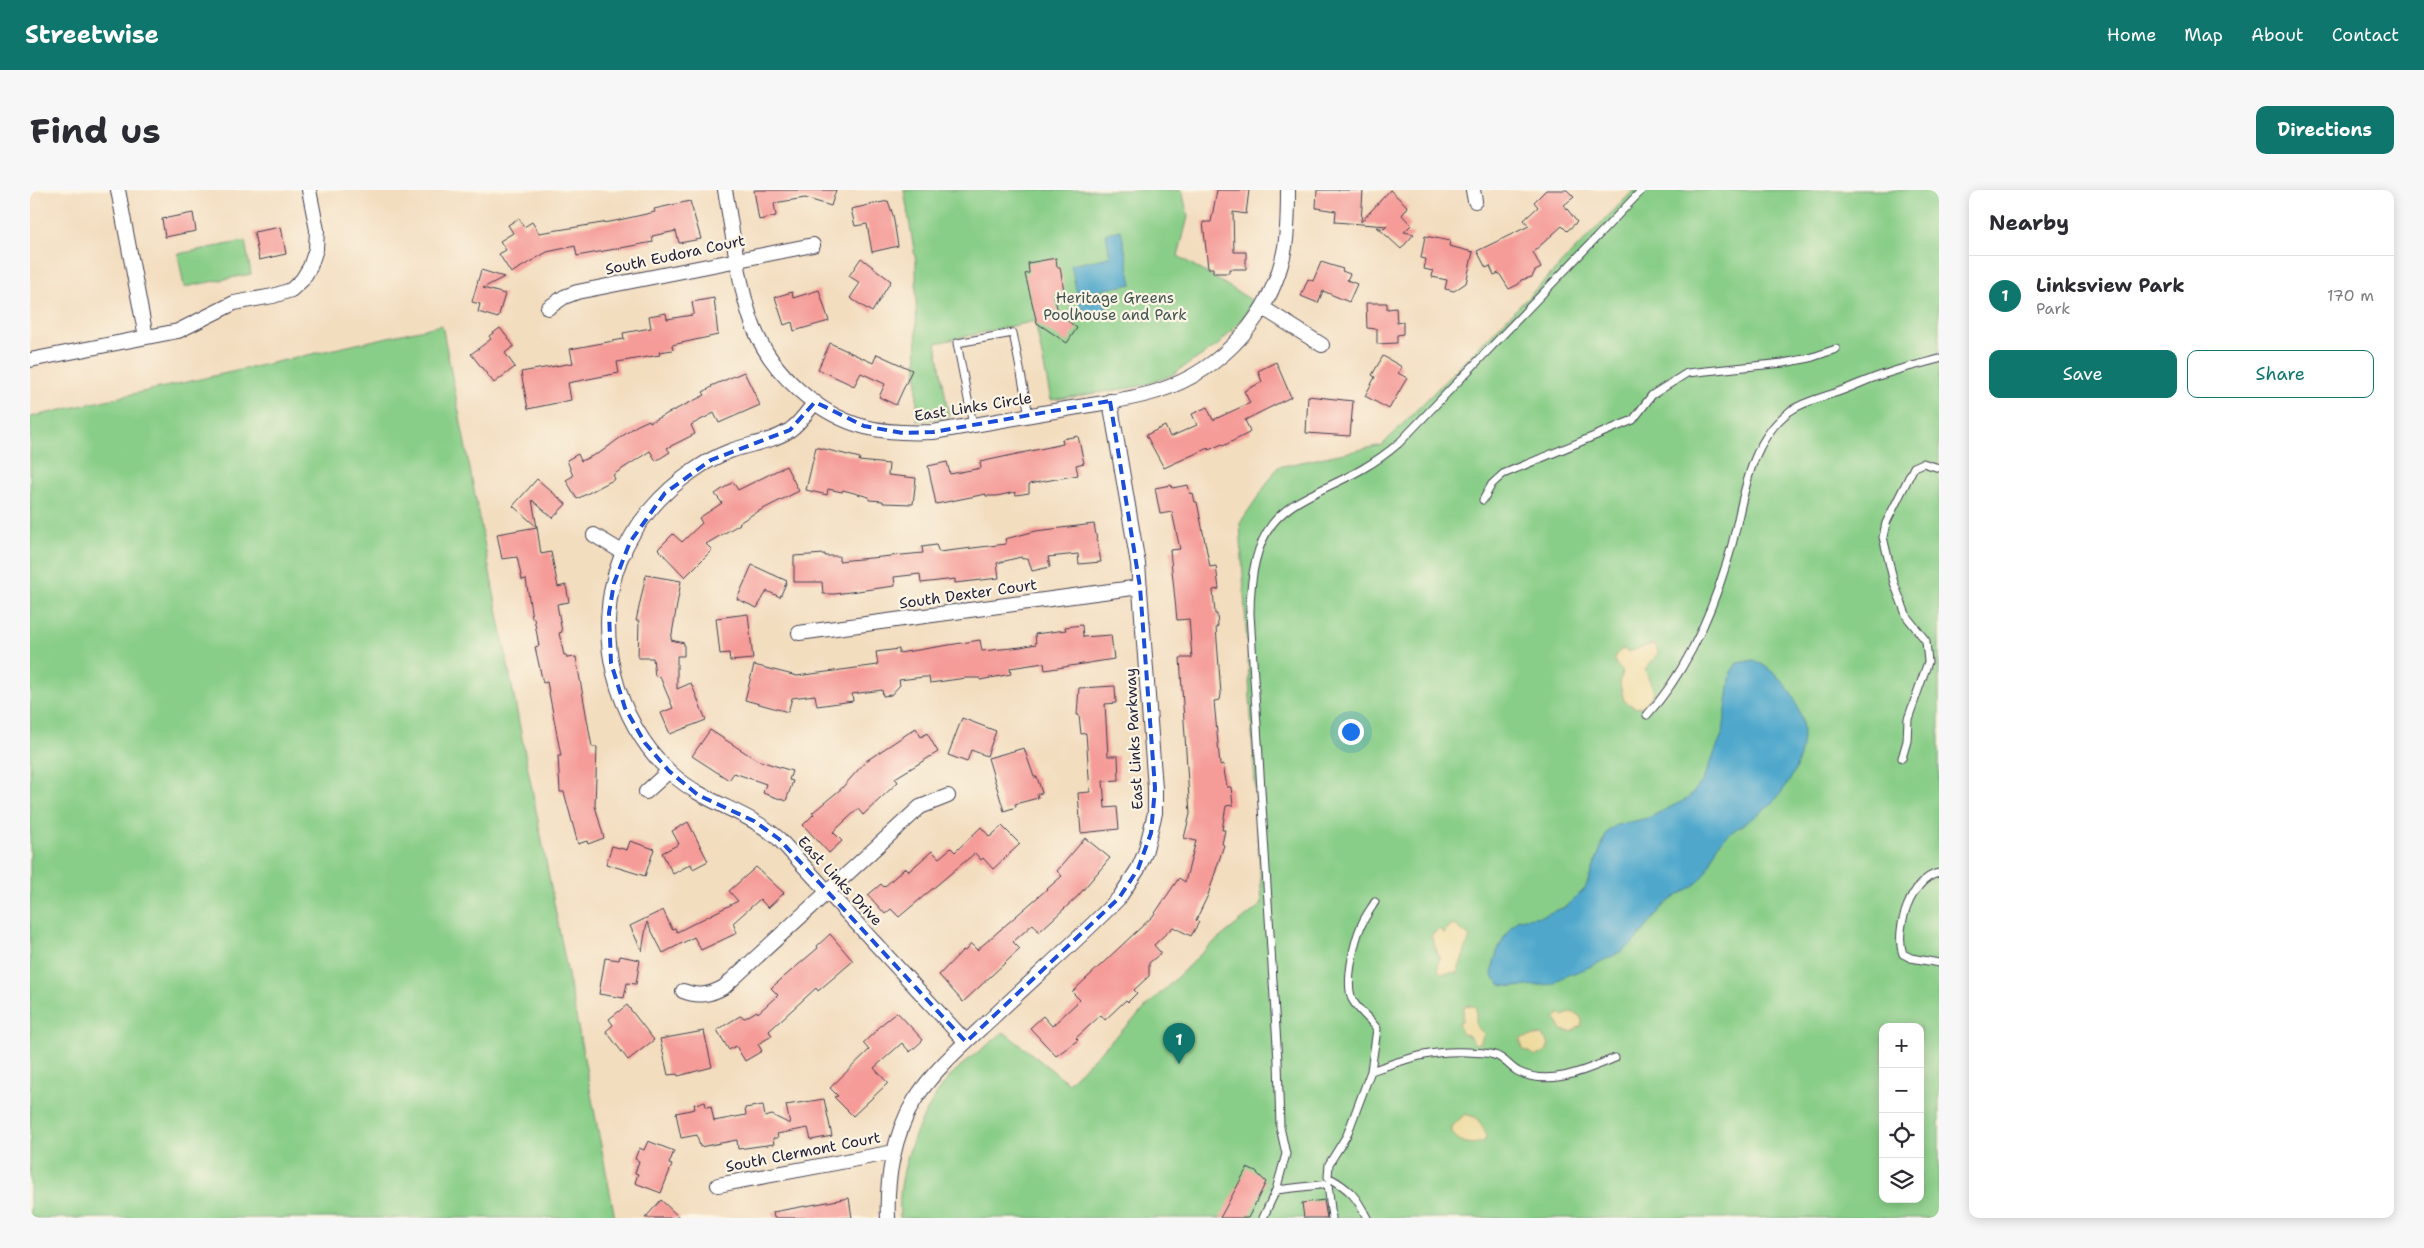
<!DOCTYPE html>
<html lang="en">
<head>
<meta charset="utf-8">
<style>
	body { margin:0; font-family:"Shantell Sans",sans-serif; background:#f7f7f7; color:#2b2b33 }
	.controls { position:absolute; right:15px; bottom:15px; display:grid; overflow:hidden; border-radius:10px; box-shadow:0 2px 12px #0003 }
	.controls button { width:45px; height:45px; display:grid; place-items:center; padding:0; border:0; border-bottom:1px solid #e1e1e2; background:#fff; color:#2b2b33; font:25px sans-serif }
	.you { position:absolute; left:1320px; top:541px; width:18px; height:18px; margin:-12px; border:4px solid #fff; border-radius:50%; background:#1a73e8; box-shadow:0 0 0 8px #1a73e833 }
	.badge { display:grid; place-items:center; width:32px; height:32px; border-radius:50%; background:#0f766e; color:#fff; font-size:16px; font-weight:700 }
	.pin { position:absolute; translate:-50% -41px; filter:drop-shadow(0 1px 2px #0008) }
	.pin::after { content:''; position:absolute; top:26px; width:18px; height:15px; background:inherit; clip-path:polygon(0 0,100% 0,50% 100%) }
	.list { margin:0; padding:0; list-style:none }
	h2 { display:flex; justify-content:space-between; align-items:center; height:65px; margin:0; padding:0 20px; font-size:21px }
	h2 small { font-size:16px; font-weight:400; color:#7c7c81 }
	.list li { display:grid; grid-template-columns:32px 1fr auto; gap:15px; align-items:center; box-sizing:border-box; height:80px; padding:0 20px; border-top:1px solid #e1e1e2 }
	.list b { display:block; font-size:19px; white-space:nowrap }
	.list p { margin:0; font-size:16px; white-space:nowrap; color:#7c7c81 }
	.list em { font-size:16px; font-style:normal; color:#7c7c81 }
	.actions { display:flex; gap:10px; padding:15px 20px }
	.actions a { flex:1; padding:11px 0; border:1px solid #0f766e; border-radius:10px; text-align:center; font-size:18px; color:#0f766e }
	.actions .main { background:#0f766e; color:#fff }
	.icon { flex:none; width:28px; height:28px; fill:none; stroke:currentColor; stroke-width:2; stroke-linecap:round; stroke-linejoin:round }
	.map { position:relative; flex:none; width:1909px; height:1028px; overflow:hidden; border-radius:10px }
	header { display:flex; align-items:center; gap:30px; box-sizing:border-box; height:70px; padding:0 25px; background:#0f766e; color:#fff }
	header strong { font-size:24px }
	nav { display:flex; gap:28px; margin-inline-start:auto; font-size:18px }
	.intro { display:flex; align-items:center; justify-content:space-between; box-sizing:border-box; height:120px; padding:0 30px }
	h1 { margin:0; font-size:35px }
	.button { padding:12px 22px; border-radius:10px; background:#0f766e; color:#fff; font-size:18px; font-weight:700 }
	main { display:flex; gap:30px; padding:0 30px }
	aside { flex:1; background:#fff; border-radius:10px; box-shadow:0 2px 12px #0003 }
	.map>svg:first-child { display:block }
</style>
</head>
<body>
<header>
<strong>Streetwise</strong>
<nav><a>Home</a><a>Map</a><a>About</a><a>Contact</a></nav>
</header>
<div class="intro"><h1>Find us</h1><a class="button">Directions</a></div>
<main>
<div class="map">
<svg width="1909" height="1028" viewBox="0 0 1909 1028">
	<rect width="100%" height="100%" fill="#fcf5e5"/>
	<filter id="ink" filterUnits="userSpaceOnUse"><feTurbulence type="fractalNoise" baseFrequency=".02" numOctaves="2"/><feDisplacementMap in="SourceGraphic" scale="10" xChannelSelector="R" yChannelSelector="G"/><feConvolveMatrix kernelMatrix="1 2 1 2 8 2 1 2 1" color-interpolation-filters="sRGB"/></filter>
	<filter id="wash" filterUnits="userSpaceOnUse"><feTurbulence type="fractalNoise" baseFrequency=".0096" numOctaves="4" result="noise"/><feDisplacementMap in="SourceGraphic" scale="20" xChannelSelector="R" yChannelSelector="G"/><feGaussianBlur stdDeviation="1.12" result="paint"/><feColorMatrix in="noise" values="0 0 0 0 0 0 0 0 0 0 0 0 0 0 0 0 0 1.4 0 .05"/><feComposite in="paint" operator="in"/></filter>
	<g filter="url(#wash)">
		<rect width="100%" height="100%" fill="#f3ddbf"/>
		<path fill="#89ce88" stroke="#567862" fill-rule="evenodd" d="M874,0H1152L1158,27L1148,66L1223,111L1213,128L1188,155L1140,186L1112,196L1021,210L1005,131L906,153L919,227L887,231L886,72Z
			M1604,0H1909V1028H870C866,982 889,924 918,889C932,872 957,856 974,842L1038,893L1177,758L1232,714L1210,333L1248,277L1352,255ZM1853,837H1890V1009H1853Z
			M215,51L221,84L154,97L148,64Z
			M412,135L585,1028H0V227Z"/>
		<path fill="#eeda9e" stroke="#887e6c" d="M1619,455H1626L1628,463L1615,480L1624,501L1616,515L1606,518L1594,511L1590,494L1592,481C1583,472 1581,466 1593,459L1599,462Z
			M1425,735L1440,747L1427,783H1411L1408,779L1409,767L1401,746L1409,739L1415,744L1416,738Z
			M1437,815L1446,817V836L1454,844L1450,853L1445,854L1439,846L1431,842L1428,833L1432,832L1434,817Z
			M1542,822L1549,825L1552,830V835L1541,842L1532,840L1525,829L1530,823L1533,826Z
			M1511,845L1519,853L1516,862L1505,866L1499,862L1494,861L1490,851L1492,848Z
			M1435,924L1447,928L1457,945L1454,951C1443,956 1430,954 1422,943V937Z"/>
		<path fill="#4fa8cc" stroke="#386584" d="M1091,40L1102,94L1054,103V111L1057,113L1064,106L1074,104L1077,121L1057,123L1049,114L1041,75L1080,67L1076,43Z
			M1724,470C1784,501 1788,569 1740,615C1725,629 1702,638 1689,654C1682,664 1680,679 1672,688C1662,700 1646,704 1635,715C1621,728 1614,745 1598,757C1586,765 1571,772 1557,778C1545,784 1533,784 1524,794L1483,797L1471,795L1462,786C1463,765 1474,743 1488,729L1512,726L1535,717L1555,699L1577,642L1586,635L1618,628L1657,609L1672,592L1693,543L1701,482L1707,473Z"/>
		<g id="blocks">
			<path fill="#f59c99" d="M724,0H806L801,16L775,8L744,13L746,26L729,30Z
				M1187,0H1219L1216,24L1203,22L1204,62H1216V79H1199V83H1183V78H1178L1173,32H1181Z
				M1287,0H1333L1331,32L1360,0L1378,17L1372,25L1381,35L1374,42L1384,44L1371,59L1347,37L1354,39L1357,36L1305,32L1306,21L1286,18Z
				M1516,0H1537L1544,7L1534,15L1547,32L1537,41L1532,36L1503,62L1511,78L1505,81L1502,87L1491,90L1489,94L1479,99L1469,83L1464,85L1460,76L1456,78L1447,61L1499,36L1494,30L1508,17L1504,12Z
				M660,11L671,49L649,53L646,41L622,46L623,52L547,66L545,56L517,62L481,83L469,64L476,60L470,51L483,43L478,35L489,28L494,37L502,32L509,43L585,31L625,22L624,19Z
				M858,11L863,25L868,56L842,62L837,34L825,36L821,19Z
				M163,23L166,41L135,47L132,29Z
				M251,37L256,64L229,70L224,42Z
				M1395,46L1420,51L1419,56L1443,62L1436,93L1424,101L1415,99L1417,90L1402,87L1403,81L1394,79L1396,69L1391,68Z
				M831,68L861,91L842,122L820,108L830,93L819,86Z
				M1026,68L1027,77H1030L1034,101L1024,103L1028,123L1047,138L1037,153L1007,133L995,84L999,83L998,73Z
				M1291,72L1313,79L1312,81L1320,84L1317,90L1327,94L1319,112L1293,101L1288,113L1271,106L1278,89L1283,91Z
				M451,80L474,87L453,98L475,104L468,128L448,122L450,114L442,112Z
				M789,100L799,131L764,141L762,132L754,135L745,107L762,102L763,108Z
				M684,108L688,145L642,155L643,160L629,162L630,165L587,172L589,183L538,193L541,210L498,219L491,182L543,173L540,159L594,149L593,143L621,138L619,126L636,123L637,129L662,125L664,123L662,112Z
				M1336,113H1357V119L1366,118L1367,133L1373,132V144L1367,145V153L1347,154V139L1337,138Z
				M470,138L484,156L475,163L485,177L464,193L441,164L461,149L459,146Z
				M800,153L843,173L847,164L882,180L866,215L849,207L855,194L831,183L824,196L788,179Z
				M1353,166L1372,177L1368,183L1377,188L1359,219L1335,206L1345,187L1342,185Z
				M1246,172L1261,207L1215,230L1220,241L1219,243L1193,256L1192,254L1179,260L1178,258L1134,278L1116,245L1135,236L1140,247L1167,235L1162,224L1177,217L1183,230L1220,213L1214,201L1232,192L1228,181Z
				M714,182L730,215L689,233L684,223L661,235L665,244L637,258L640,262L626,271L620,261L583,285L585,289L547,309L536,290L543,286L537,270L548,264L551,271L571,262L606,236L619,230L620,232L675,205L673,202L682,197L681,196Z
				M1278,206L1323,211L1320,246L1276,243Z
				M1048,246L1054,273L1046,275L1048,285L999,294V303L986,305L985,302L967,306H956V304L906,314L898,276L917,272L920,284L951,278L950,272L1033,254L1032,249Z
				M786,257L830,268L829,271L859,274L858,285L886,288L883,314L853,313V311L839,310V307L813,300L812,302L798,299L797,305L776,300Z
				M756,276L769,301L723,324L709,333L710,334L676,354L682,360L655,387L628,359L643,344L652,352L672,333L669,328L692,313L685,304L703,292L708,300Z
				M507,289L536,314L523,328L502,310L507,337L483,316Z
				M1141,295L1142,298L1158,295L1160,304L1163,303L1165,312H1167L1180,377L1186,376L1189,399L1183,400L1185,424H1187L1188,436L1186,437L1191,504L1190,510L1184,511L1190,575L1193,574L1197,597H1201L1203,615L1196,616L1192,640H1195L1192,654L1194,655L1178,705L1166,730L1169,732L1161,746L1143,737L1124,755L1131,763L1119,773V786L1104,800L1107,803L1098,812L1096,810L1075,830L1071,825L1046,848L1048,850L1026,866L1000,838L1013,826L1022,836L1050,810L1042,802L1123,726L1149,688L1155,692L1166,651L1154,648L1160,624L1150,468H1162L1159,429L1147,430L1140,360L1150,359L1142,322L1130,324L1125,298Z
				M1064,334L1071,372L1049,374L1048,364L1018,367L1020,377L1002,381L998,368L992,369L991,367L967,373L969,388L925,393V389L891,393L890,384L864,387L865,396L805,404H793L792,392H764V366L795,364V366H809V371L893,363L892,357L906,355L909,362L976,354L975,349L1006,341Z
				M507,337L511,364L521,362L528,397L536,395L539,412L527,414L532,442L529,443L534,465H536L537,468L546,467L562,557H567L565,616L574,648L558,654L557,651L548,654L534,602H530L528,566H531L517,492L513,493L505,457L509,456L504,428H502L496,389L492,390L487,367L472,369L467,344Z
				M722,375L757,391L750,407L737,401L727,418L707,409Z
				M616,385L651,391L641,450L654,453V466H647V499L661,493L676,530L640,544L631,523L643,518L630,487L625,486L623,468H608L609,431H606Z
				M718,424L723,469L700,471L699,463L690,464L686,428Z
				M1052,435L1053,447L1081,445L1084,469L1015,480L1014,473L980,478L981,484L950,490V488H936L900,493L899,487H894L869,490L870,495L861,505L853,506L852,500L822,504L823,511L787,516L785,505L762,508L758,522L715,510L724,475L767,486L848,475L846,462L869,459V463L950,450L952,461L991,457L1006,454L1005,444L1036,440L1035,437Z
				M1085,496L1086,513L1075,514L1078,566H1088L1089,590L1073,591L1075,618L1087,617L1089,639L1051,643L1048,603L1060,602L1056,543L1051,544L1049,525H1047L1049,498Z
				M932,528L966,541L957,566L941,560L937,572L918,565Z
				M886,538L891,547L897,543L908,562L865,588L868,592L833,625L828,619L803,642L812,651L799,663L773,635L784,624L782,623L812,598L836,571Z
				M680,540L727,570L762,581L759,590L763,591L756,611L733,603L736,594L704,583L699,590L662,566Z
				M994,558L1004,587H1007L1012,603L1007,604L1008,608L985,614L986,617L974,621L958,568Z
				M658,632L678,671L663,679L661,674L643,684L632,663L649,654L642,641Z
				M972,636L990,654L963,679L953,668L951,670L945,663L869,727L861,719L855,724L838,705L851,694L854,697L875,678L879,681L902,661L909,668L921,658L925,662L951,637L960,647Z
				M1055,648L1080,668L1047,707L1009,742L1003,734L983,752L990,759L933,812L909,785L933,760L935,761L941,754L947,760L1032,686L1027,681Z
				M600,651L624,659L615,686L576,674L582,656L597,660Z
				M726,677L754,703L738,718L730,709L703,733L707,743L671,760L664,747L633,763L617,732L612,761L600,736L633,720L642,739L645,738L647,742L708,711L699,701Z
				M800,744L823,771L788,801L786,798L739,841L742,846L728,854L732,861L715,871L706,856L699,860L687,840L710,826L715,828L727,821L728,823L748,805L741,798L788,758L787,756Z
				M590,766L610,770L606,794L597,793L594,808L569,804L575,768L589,770Z
				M597,815L624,850L598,870L576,841L583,835L579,829Z
				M867,822L893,850L880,862L872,853L844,878L858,893L823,926L804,907L808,906L800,898L839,860L833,853L847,840L846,839Z
				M674,841L682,877L648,886L647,884L638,885L630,849Z
				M794,909L802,946L781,950L778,938L747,944L748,948H743L744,954L708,959L707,950L670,957L667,945L651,948L646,923L665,919L664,914L675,912L676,917L681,916L684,931L716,925L715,918L733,915L735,927L742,925L760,934L756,915Z
				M618,951L644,961L639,974L642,975L631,1003L605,993L608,984L605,983L609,971L605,969L609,958L614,960Z
				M1217,978L1226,982L1236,992L1218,1028H1190Z
				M819,1008L822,1028H744L743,1022Z
				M631,1010L650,1028H615Z
				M1294,1010L1297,1028H1274L1272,1013Z"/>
		</g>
	</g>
	<g filter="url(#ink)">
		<use href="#blocks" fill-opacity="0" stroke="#413e4f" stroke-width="1"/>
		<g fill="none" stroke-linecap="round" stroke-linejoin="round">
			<defs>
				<path id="lane" d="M943,235L927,153L983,143L999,225
					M1453,310L1462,294L1473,284L1603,230L1622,205L1657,183L1753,173L1780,168L1806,159
					M1617,525C1655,484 1681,424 1697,372C1714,321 1713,256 1760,221C1773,212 1790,208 1805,203C1823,197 1840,188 1858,183C1875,177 1892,174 1909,169
					M1872,568L1877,551L1878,529L1898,472L1896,451L1877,427L1864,393L1853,347L1856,333L1884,277L1893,273L1909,278
					M1909,683C1881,688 1864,740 1873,764L1881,768L1909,773
					M1341,881L1347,839C1340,828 1328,821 1322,809C1315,793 1324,752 1331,736C1334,728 1340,720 1345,712
					M1246,1000L1256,964L1250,937L1248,871L1220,424C1220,290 1292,320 1369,253L1612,0
					M1233,1028L1246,1000L1298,994L1302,1028
					M1337,1028C1326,1006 1320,999 1298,987L1299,974L1317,945L1341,881C1376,869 1400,860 1438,862C1446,863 1456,862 1464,865C1474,867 1480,878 1489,882C1519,897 1556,880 1585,868"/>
				<path id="street" d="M88,0L116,147
					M695,0C703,42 709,100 724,138C742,183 788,225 835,237C858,243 880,243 903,242C950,234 996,226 1042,218C1071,213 1100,210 1128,201C1193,180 1243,124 1255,57C1258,38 1258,19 1258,0
					M1443,0L1445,11
					M518,118L534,107L547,102L783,55
					M1233,118L1292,155
					M0,170L148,141L204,113L243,106L261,100L272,90L280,77L286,59L287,40L279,0
					M785,212C777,222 770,233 760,240C742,252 719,254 700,261C687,266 674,273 663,281C631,303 604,334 590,370C562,441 585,531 641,583C676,615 715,619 749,649L936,852
					M564,345L594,363
					M769,443L1110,397
					M616,602L639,581
					M653,801C668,807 680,805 694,797L890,617L918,606
					M688,995L864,962
					M858,1028C856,989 864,945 884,911C904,879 934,854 962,828C1004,788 1048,750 1089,708L1108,679L1115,663L1125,623V598L1108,374L1080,211"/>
			</defs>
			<use href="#lane" stroke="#413e4f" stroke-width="9"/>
			<use href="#street" stroke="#413e4f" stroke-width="16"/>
			<use href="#lane" stroke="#fff" stroke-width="7"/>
			<use href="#street" stroke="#fff" stroke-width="14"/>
		</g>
	</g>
	<path fill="none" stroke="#1d4ed8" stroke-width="4" stroke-dasharray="10 6" stroke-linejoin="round" d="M1080,211L1110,397L1125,598L1121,643L1108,679L1089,708L936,852L749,649L724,631L668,605L639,581L615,553L595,518L581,473L579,423L584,393L600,352L635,303L681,270L760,240L785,212L834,236L873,243L903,242Z"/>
	<g text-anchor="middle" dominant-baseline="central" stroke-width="4.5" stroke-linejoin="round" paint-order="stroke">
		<g font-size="15" fill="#22223b" stroke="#fcf5e5">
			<text transform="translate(645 65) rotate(-12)">South Eudora Court</text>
			<text transform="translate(943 217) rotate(-9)">East Links Circle</text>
			<text transform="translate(938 404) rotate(-8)">South Dexter Court</text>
			<text transform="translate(1104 549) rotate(-93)">East Links Parkway</text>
			<text transform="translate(810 691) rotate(47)">East Links Drive</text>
			<text transform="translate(773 962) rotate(-11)">South Clermont Court</text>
		</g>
		<g font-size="15" fill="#415652" stroke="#fcf5e5">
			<text x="1085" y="108">Heritage Greens<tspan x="1085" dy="17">Poolhouse and Park</tspan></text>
		</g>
	</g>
</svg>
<div class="controls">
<button>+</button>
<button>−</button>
<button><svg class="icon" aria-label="locate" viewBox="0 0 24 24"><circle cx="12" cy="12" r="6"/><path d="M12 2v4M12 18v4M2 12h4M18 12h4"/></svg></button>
<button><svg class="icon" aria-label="layers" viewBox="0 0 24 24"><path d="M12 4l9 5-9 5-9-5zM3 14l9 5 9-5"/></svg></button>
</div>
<div class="you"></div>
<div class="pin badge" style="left:1149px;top:874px">1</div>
</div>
<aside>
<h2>Nearby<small></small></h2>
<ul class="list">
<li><span class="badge">1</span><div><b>Linksview Park</b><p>Park</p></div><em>170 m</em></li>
</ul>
<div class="actions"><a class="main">Save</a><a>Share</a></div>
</aside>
</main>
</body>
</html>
